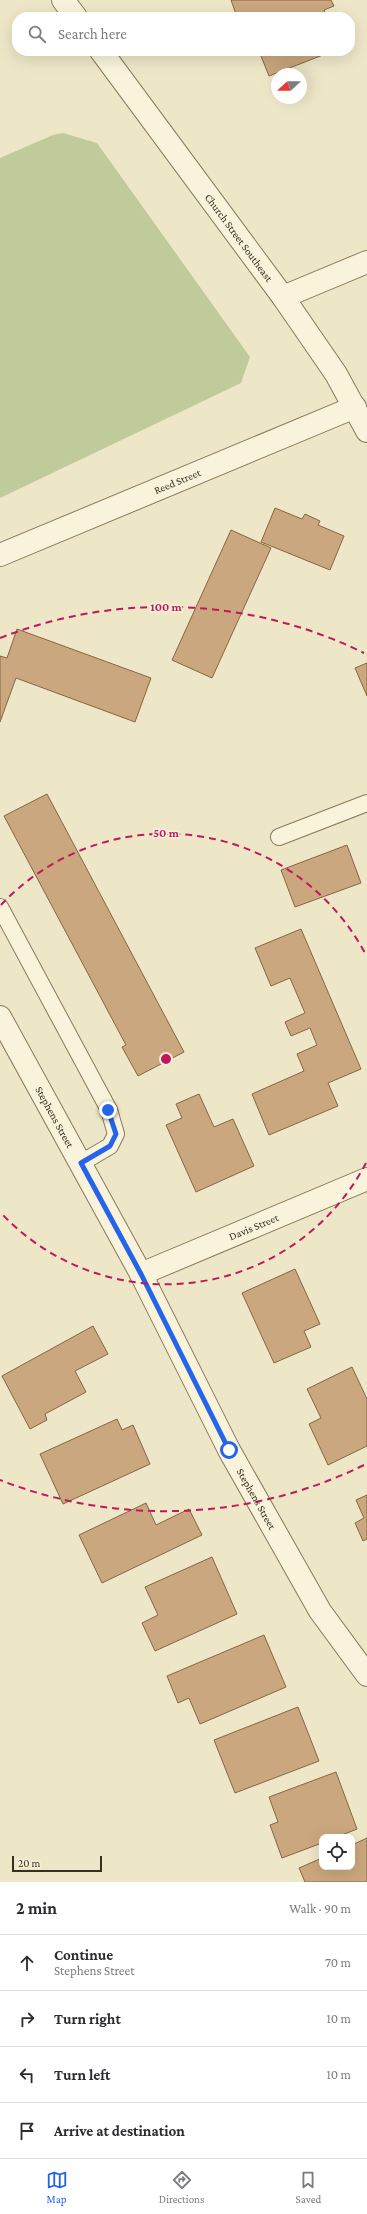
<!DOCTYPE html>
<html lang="en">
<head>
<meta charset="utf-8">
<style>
	body { margin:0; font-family:"Crimson Pro",serif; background:#f7f7f7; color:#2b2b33 }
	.controls { position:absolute; right:12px; bottom:12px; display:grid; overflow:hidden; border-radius:8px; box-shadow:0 4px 16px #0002 }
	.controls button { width:36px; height:36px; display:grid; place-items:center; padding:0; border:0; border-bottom:1px solid #e1e1e2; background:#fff; color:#2b2b33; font:20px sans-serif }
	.compass { position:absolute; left:271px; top:68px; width:36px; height:36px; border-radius:50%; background:#fff; box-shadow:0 4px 16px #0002; rotate:248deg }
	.scale { position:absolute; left:12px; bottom:10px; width:90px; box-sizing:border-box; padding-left:4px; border:2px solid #392f20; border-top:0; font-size:11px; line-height:14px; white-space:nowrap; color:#392f20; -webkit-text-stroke:3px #f5f0d7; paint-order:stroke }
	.stop { position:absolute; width:12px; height:12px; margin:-9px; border:3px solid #2563eb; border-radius:50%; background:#fff }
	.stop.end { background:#2563eb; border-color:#fff; box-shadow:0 1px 4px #0008 }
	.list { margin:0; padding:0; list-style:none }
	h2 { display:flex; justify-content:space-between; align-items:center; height:52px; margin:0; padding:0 16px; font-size:17px }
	h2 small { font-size:13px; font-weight:400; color:#7c7c81 }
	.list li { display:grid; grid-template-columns:26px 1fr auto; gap:12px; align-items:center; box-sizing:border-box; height:56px; padding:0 16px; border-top:1px solid #e1e1e2 }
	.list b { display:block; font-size:15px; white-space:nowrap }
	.list p { margin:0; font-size:13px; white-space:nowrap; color:#7c7c81 }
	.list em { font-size:13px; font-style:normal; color:#7c7c81 }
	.icon { flex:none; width:22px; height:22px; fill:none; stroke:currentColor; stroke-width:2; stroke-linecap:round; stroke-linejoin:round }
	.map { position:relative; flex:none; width:367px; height:1882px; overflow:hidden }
	.search { position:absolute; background:#fff; box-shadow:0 4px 16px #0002; left:12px; right:12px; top:12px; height:44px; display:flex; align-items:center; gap:10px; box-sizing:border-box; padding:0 14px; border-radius:16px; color:#7c7c81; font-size:15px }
	.sheet { height:276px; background:#fff }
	nav { display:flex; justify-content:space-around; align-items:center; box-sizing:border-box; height:56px; border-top:1px solid #e1e1e2; background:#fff; font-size:11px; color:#7c7c81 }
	nav a { display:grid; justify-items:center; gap:2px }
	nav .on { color:#2563eb }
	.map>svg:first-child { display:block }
</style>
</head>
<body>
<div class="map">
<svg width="367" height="1882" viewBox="0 0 367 1882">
	<rect width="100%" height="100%" fill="#ede6c7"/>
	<path fill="#c0cb9b" d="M63,133L97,143L250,357L241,383L0,498V158L53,135Z"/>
	<path fill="#caa77e" stroke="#876643" d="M231,0H331L334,6L324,10L327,17H237Z
		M259,51H333L269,76Z
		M275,508L302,519L305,514L320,521L318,525L344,536L330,570L261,542Z
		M231,530L271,548L212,678L172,660Z
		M17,629L151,678L135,722L16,678L0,722V656L7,658Z
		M367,663V696L355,668Z
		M47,794L184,1052L138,1076L122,1047L126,1045L4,816Z
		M347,845L361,883L295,907L281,870Z
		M301,929L361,1069L328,1083L338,1106L269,1135L252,1094L304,1071L297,1054L317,1045L310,1028L291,1036L285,1022L305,1013L290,978L271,986L255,948Z
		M199,1094L214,1127L233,1119L254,1166L196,1192L166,1125L182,1118L176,1104Z
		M295,1269L320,1324L304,1331L311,1347L274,1363L242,1293Z
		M93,1326L108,1354L75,1371L86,1392L45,1414L47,1420L30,1429L2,1376Z
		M352,1367L367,1399V1446L328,1465L309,1424L321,1418L307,1389Z
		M117,1419L122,1430L133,1425L150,1464L63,1504L40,1454Z
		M367,1495V1539L363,1541L355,1523L364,1518L356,1500Z
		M146,1503L156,1525L189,1509L202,1535L102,1583L79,1535Z
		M212,1557L237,1614L155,1651L142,1623L158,1615L145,1587Z
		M264,1635L286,1687L200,1724L189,1698L178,1703L167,1676Z
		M298,1707L319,1761L235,1793L214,1740Z
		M336,1772L357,1829L337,1837H322V1843L282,1858L270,1825L278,1822L269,1797Z
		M367,1838V1882H305L299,1868L322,1858V1867H352V1845Z"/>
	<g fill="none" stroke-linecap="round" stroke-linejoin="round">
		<defs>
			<path id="service" d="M279,837L367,803
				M0,907L109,1110L116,1134L110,1146L81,1163"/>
			<g id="minor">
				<path d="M283,297L367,262"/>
				<path id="s1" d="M0,555L355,407"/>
				<path id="s2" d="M0,1017L141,1274L229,1450L320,1611L367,1675"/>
				<path id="s3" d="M141,1274L367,1179"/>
			</g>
			<g id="tertiary">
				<path d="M63,0L76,17"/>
				<path id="s4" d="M101,51L283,297L336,374L367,431"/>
			</g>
		</defs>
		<use href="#service" stroke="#89795d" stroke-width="18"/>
		<use href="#minor" stroke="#89795d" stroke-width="24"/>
		<use href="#tertiary" stroke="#89795d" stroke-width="24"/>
		<use href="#service" stroke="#f8f3da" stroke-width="16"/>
		<use href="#minor" stroke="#f8f3da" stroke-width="22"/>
		<use href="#tertiary" stroke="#f8f3da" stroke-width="22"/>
	</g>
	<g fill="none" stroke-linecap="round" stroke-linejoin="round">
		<path stroke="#2563eb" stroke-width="5" d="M108,1110L116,1134L110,1146L81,1163L141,1274L229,1450"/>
	</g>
	<g fill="none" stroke="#c2185b" stroke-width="2" stroke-dasharray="7 5">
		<path d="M366 1163A226 226 0 0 1 1 1213M1 905A226 226 0 0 1 366 955"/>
		<path d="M364 1465A452 452 0 0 1 0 1480M0 638A452 452 0 0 1 364 653"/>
	</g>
	<g text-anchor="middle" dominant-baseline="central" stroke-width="3.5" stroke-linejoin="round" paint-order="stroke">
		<g font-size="11" fill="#392f20" stroke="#f5f0d7">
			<text stroke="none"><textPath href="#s4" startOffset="232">Church Street Southeast</textPath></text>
			<text stroke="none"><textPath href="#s1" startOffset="192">Reed Street</textPath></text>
			<text stroke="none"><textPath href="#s2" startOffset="114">Stephens Street</textPath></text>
			<text stroke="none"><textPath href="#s3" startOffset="122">Davis Street</textPath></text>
			<text stroke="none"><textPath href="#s2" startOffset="546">Stephens Street</textPath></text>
		</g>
	</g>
	<circle cx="166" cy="1059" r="6" fill="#c2185b" stroke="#f5f0d7" stroke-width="2"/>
	<g font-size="12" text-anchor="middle" font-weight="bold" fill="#c2185b" stroke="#f5f0d7" stroke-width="3.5" stroke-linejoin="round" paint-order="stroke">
		<text x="166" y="611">100 m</text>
		<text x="166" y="837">50 m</text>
	</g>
</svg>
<div class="controls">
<button><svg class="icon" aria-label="locate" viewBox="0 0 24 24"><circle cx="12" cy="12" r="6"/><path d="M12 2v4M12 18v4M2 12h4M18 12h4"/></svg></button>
</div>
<svg class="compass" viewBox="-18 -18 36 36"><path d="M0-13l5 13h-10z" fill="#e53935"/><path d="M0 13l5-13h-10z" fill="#7c7c81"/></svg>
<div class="scale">20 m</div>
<div class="stop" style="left:229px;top:1450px"></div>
<div class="stop end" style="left:108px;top:1110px"></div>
<div class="search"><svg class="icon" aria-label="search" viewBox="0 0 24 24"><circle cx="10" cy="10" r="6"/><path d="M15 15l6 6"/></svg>Search here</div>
</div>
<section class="sheet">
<h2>2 min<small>Walk · 90 m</small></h2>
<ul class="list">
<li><svg class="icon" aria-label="ahead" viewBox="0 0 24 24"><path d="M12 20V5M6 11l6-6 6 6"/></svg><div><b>Continue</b><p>Stephens Street</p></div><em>70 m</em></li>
<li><svg class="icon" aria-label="right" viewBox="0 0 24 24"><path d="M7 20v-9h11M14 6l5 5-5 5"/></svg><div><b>Turn right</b></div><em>10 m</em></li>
<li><svg class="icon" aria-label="left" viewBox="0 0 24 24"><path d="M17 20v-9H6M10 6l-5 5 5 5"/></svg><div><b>Turn left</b></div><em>10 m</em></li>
<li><svg class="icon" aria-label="arrive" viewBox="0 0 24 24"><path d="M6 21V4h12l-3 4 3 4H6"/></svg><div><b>Arrive at destination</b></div></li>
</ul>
</section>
<nav>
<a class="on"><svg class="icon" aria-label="map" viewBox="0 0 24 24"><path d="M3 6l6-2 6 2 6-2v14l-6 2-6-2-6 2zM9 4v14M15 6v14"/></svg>Map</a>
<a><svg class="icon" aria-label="directions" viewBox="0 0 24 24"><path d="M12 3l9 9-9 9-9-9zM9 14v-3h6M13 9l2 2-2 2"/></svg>Directions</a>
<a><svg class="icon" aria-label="saved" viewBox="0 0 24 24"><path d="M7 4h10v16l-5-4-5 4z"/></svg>Saved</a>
</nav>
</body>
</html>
